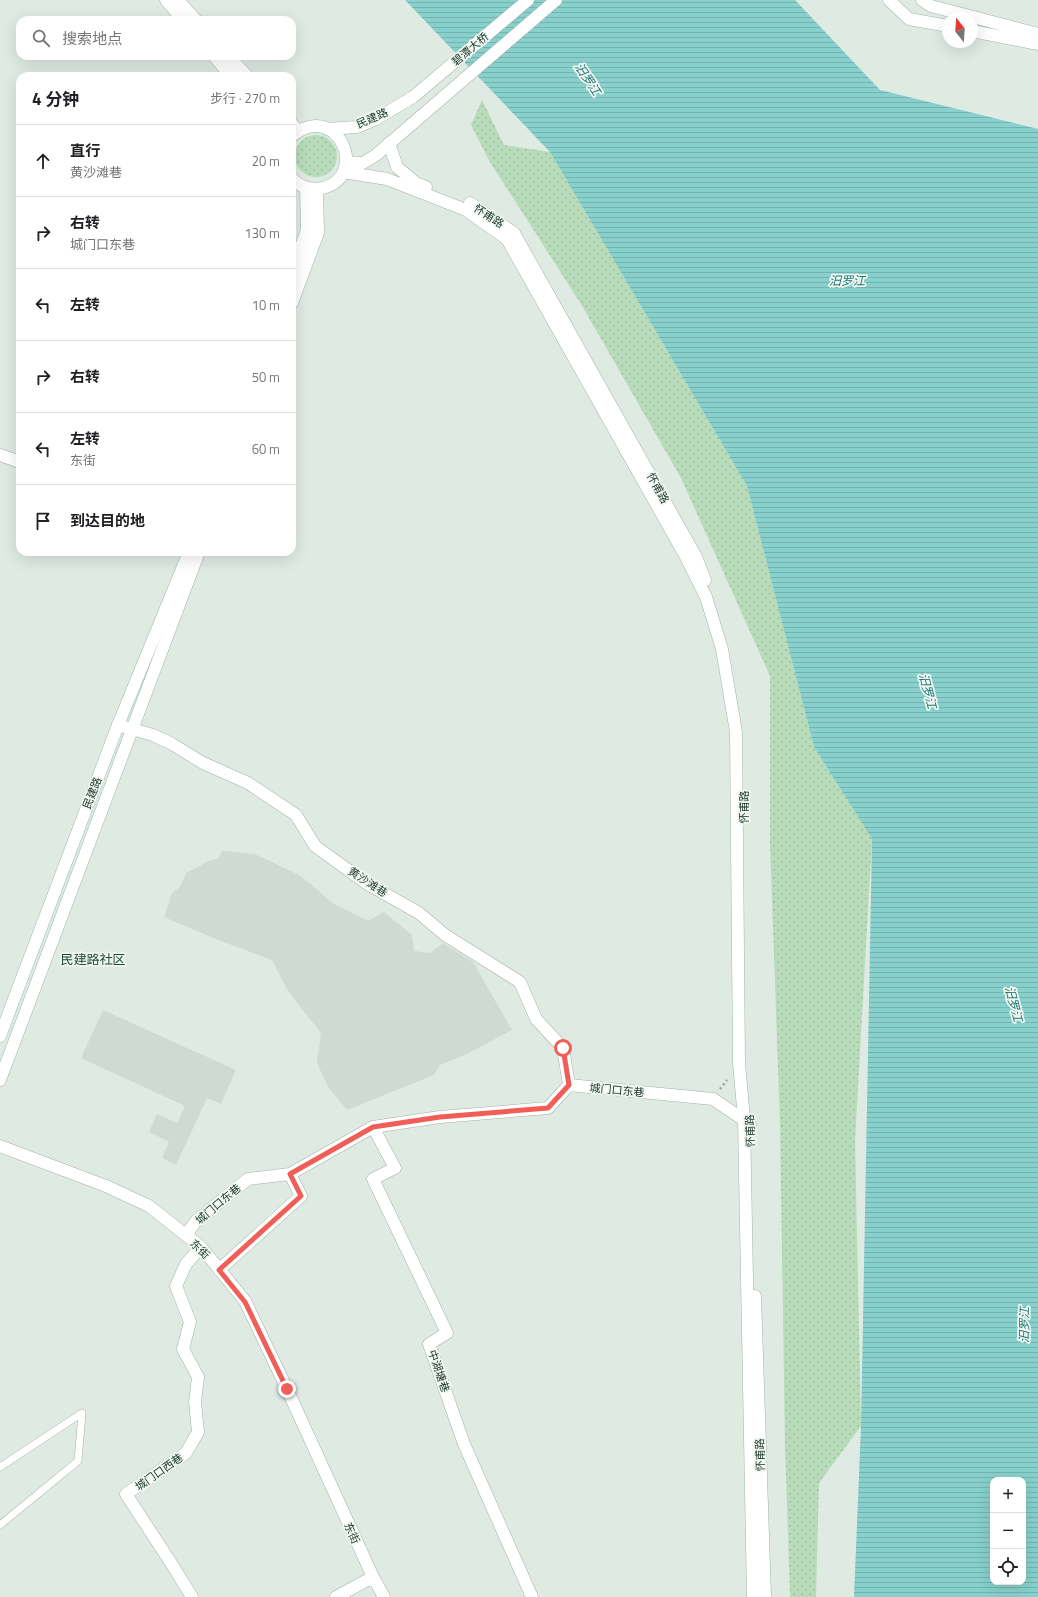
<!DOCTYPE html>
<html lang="zh">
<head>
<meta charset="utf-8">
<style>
	body { margin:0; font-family:"Titillium Web","Noto Sans SC",sans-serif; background:#f6f6f6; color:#202124 }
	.controls { position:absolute; right:12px; bottom:12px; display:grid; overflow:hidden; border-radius:8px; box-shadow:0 4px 16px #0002 }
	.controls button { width:36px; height:36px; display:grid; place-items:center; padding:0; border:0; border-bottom:1px solid #e0e0e0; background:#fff; color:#202124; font:20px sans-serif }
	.compass { position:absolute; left:942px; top:12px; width:36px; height:36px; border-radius:50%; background:#fff; box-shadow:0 4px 16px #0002; rotate:343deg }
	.stop { position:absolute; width:12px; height:12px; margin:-9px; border:3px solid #f15d57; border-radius:50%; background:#fff }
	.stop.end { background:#f15d57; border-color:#fff; box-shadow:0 1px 4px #0008 }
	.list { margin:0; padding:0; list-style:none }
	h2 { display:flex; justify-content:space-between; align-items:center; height:52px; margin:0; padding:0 16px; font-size:17px }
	h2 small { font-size:13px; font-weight:400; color:#757577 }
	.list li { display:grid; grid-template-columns:26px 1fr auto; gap:12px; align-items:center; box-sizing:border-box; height:72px; padding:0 16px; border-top:1px solid #e0e0e0 }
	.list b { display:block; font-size:15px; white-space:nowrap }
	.list p { margin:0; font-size:13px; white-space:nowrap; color:#757577 }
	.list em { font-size:13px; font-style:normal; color:#757577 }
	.icon { flex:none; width:22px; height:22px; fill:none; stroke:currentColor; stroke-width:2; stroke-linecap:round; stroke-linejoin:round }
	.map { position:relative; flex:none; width:1038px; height:1597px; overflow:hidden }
	.search { position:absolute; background:#fff; box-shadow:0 4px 16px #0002; left:16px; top:16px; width:280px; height:44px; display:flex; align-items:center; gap:10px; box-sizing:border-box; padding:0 14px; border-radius:12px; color:#757577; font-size:15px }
	.panel { position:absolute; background:#fff; box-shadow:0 4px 16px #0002; left:16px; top:72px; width:280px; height:484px; border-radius:12px }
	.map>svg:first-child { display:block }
</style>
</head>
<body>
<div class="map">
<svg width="1038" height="1597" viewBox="0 0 1038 1597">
	<defs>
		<pattern id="grass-dots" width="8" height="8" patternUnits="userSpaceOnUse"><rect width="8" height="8" fill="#b8dcba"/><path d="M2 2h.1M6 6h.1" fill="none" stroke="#9ebea0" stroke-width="1.8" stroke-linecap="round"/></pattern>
		<pattern id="water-rules" width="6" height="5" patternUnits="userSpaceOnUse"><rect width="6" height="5" fill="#87d0cc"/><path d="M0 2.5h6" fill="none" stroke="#74b3b0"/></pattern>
	</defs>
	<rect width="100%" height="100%" fill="#dfeae3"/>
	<path fill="#cedad2" d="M222,851L255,854L301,876L334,904L368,921L384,912L412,935L414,951L430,953L443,943L473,962L512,1030L465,1055L440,1065L434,1075L347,1110L328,1087L317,1063L321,1033L288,991L272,960L221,941L164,917L172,893L180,887L186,873L209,861L219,858Z
		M103,1010L236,1070L221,1104L207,1098L176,1165L162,1158L169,1142L149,1132L157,1114L177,1123L185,1106L81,1058Z"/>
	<path fill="url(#grass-dots)" d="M482,100L504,145L550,152L747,486L814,747L872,839L855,1140L861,1426L819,1483L816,1597H790L785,1444L780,1122L770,844V676L681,478L581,304L490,162L471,125Z
		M295 156a21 21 0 1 1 42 0a21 21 0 1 1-42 0Z"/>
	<path fill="url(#water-rules)" fill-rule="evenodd" d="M405,0H795L880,90L1038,129V1597H854L861,1426L872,839L814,747L747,486L550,152ZM993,1480H1023V1582H993Z"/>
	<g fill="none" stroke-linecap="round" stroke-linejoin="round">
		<defs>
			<path id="service" d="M0,1467L82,1413L78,1461L0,1525"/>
			<path id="minor" d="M0,455L20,462
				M118,725L153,735L172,744L203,763L248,783L296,815L315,846L366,883L419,913L445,935L520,982L536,1019L563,1048L569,1085
				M373,1127L395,1168L373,1179L447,1333L429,1344L464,1444L532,1597
				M0,1146L106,1186L149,1206L201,1247L245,1301L287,1389L373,1577L384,1597
				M186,1235L196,1221L248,1179L290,1174L373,1127L440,1117L548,1108L569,1085L713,1099L750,1124
				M219,1270L301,1196L290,1174
				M192,1597L171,1563L126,1494L186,1453L198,1432L195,1402L198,1377L183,1349L190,1322L176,1286L186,1264L201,1247
				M336,1597L373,1577"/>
			<path id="tertiary" d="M166,0L183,20
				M178,0L196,20
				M214,56L231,76
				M228,56L247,76
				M292,124L298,131"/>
			<path id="secondary" d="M889,0L909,19L948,26
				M922,0L931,6L1038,34
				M972,31L1038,44
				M327,129L357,127L376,119L413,97L528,0
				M292,136C336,99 371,175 323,188C311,190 300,187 292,179
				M389,143L397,167L416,183L426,187
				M346,162L363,163L376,155L556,0
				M343,172L387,179L466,210L507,239L686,557L706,597L722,649L736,732L739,1063L744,1119L753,1597
				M470,203L514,233L696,557L705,580
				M292,271L307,230L306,188
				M292,303L318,233L317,189
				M0,1036L118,725L189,552
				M0,1080L199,552
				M755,1296L765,1597"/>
		</defs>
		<use href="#service" stroke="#a2b2a9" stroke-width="8"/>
		<use href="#minor" stroke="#a2b2a9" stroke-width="13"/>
		<use href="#tertiary" stroke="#a2b2a9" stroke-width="13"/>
		<use href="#secondary" stroke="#9eb6a9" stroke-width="13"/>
		<path stroke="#80ae96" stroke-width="2.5" stroke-dasharray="2 3" stroke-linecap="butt" d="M720,1089L727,1080"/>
		<use href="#service" stroke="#fff" stroke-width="7"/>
		<use href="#minor" stroke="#fff" stroke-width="12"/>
		<use href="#tertiary" stroke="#fff" stroke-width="12"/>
		<use href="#secondary" stroke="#fff" stroke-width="12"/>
	</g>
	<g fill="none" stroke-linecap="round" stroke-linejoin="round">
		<path stroke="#f15d57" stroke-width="5" d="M287,1389L245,1302L219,1270L301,1196L290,1174L373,1127L440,1117L548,1108L569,1085L563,1048"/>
	</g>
	<g text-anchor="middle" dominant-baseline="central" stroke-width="3.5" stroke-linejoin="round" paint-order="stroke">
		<g font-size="11" fill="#203a2e" stroke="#f0f7f2">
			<text transform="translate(470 49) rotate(-40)">碧潭大桥</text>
			<text transform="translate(372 118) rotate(-24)">民建路</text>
			<text transform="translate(489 216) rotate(33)">怀甫路</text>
			<text transform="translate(658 488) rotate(61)">怀甫路</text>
			<text transform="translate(92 793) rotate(-69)">民建路</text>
			<text transform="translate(744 807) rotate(-90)">怀甫路</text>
			<text transform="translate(368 882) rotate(33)">黄沙滩巷</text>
			<text transform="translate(617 1090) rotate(5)">城门口东巷</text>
			<text transform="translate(750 1131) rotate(-92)">怀甫路</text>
			<text transform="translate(218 1204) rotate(-40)">城门口东巷</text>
			<text transform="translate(200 1249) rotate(44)">东街</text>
			<text transform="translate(439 1371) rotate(71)">中湖塘巷</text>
			<text transform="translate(760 1455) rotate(-92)">怀甫路</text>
			<text transform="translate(159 1472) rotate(-35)">城门口西巷</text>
			<text transform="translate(352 1533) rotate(65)">东街</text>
		</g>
		<g font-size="12" font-style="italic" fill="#1b7572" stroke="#f0f7f2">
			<text transform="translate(588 79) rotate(56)">汨罗江</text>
			<text x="847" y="280">汨罗江</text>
			<text transform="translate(928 691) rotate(75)">汨罗江</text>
			<text transform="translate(1014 1004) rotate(75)">汨罗江</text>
			<text transform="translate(1024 1325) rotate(-89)">汨罗江</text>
		</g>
		<g font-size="13" fill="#1d4c37" stroke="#f0f7f2">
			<text x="93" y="959">民建路社区</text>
		</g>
	</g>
</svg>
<div class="controls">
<button>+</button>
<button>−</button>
<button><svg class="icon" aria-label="locate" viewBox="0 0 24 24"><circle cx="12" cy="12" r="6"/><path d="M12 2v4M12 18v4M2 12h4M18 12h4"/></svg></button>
</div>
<svg class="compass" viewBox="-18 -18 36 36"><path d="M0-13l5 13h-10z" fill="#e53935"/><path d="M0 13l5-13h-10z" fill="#757577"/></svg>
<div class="stop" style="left:563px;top:1048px"></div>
<div class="stop end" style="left:287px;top:1389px"></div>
<div class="search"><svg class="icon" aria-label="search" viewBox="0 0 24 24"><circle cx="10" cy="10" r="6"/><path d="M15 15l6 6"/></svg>搜索地点</div>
<section class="panel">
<h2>4 分钟<small>步行 · 270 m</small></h2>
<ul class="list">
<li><svg class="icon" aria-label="ahead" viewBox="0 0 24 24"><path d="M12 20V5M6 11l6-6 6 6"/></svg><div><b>直行</b><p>黄沙滩巷</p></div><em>20 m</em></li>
<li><svg class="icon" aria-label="right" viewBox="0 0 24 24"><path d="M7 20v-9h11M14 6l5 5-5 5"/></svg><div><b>右转</b><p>城门口东巷</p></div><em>130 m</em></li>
<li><svg class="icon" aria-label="left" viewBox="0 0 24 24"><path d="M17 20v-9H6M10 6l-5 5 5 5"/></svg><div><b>左转</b></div><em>10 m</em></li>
<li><svg class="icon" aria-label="right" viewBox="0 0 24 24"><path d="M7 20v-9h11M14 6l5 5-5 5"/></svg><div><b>右转</b></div><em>50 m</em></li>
<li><svg class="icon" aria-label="left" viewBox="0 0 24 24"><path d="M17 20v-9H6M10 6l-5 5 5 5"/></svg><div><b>左转</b><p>东街</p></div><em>60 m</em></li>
<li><svg class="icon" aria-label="arrive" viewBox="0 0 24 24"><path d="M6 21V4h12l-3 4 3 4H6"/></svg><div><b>到达目的地</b></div></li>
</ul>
</section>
</div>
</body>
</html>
